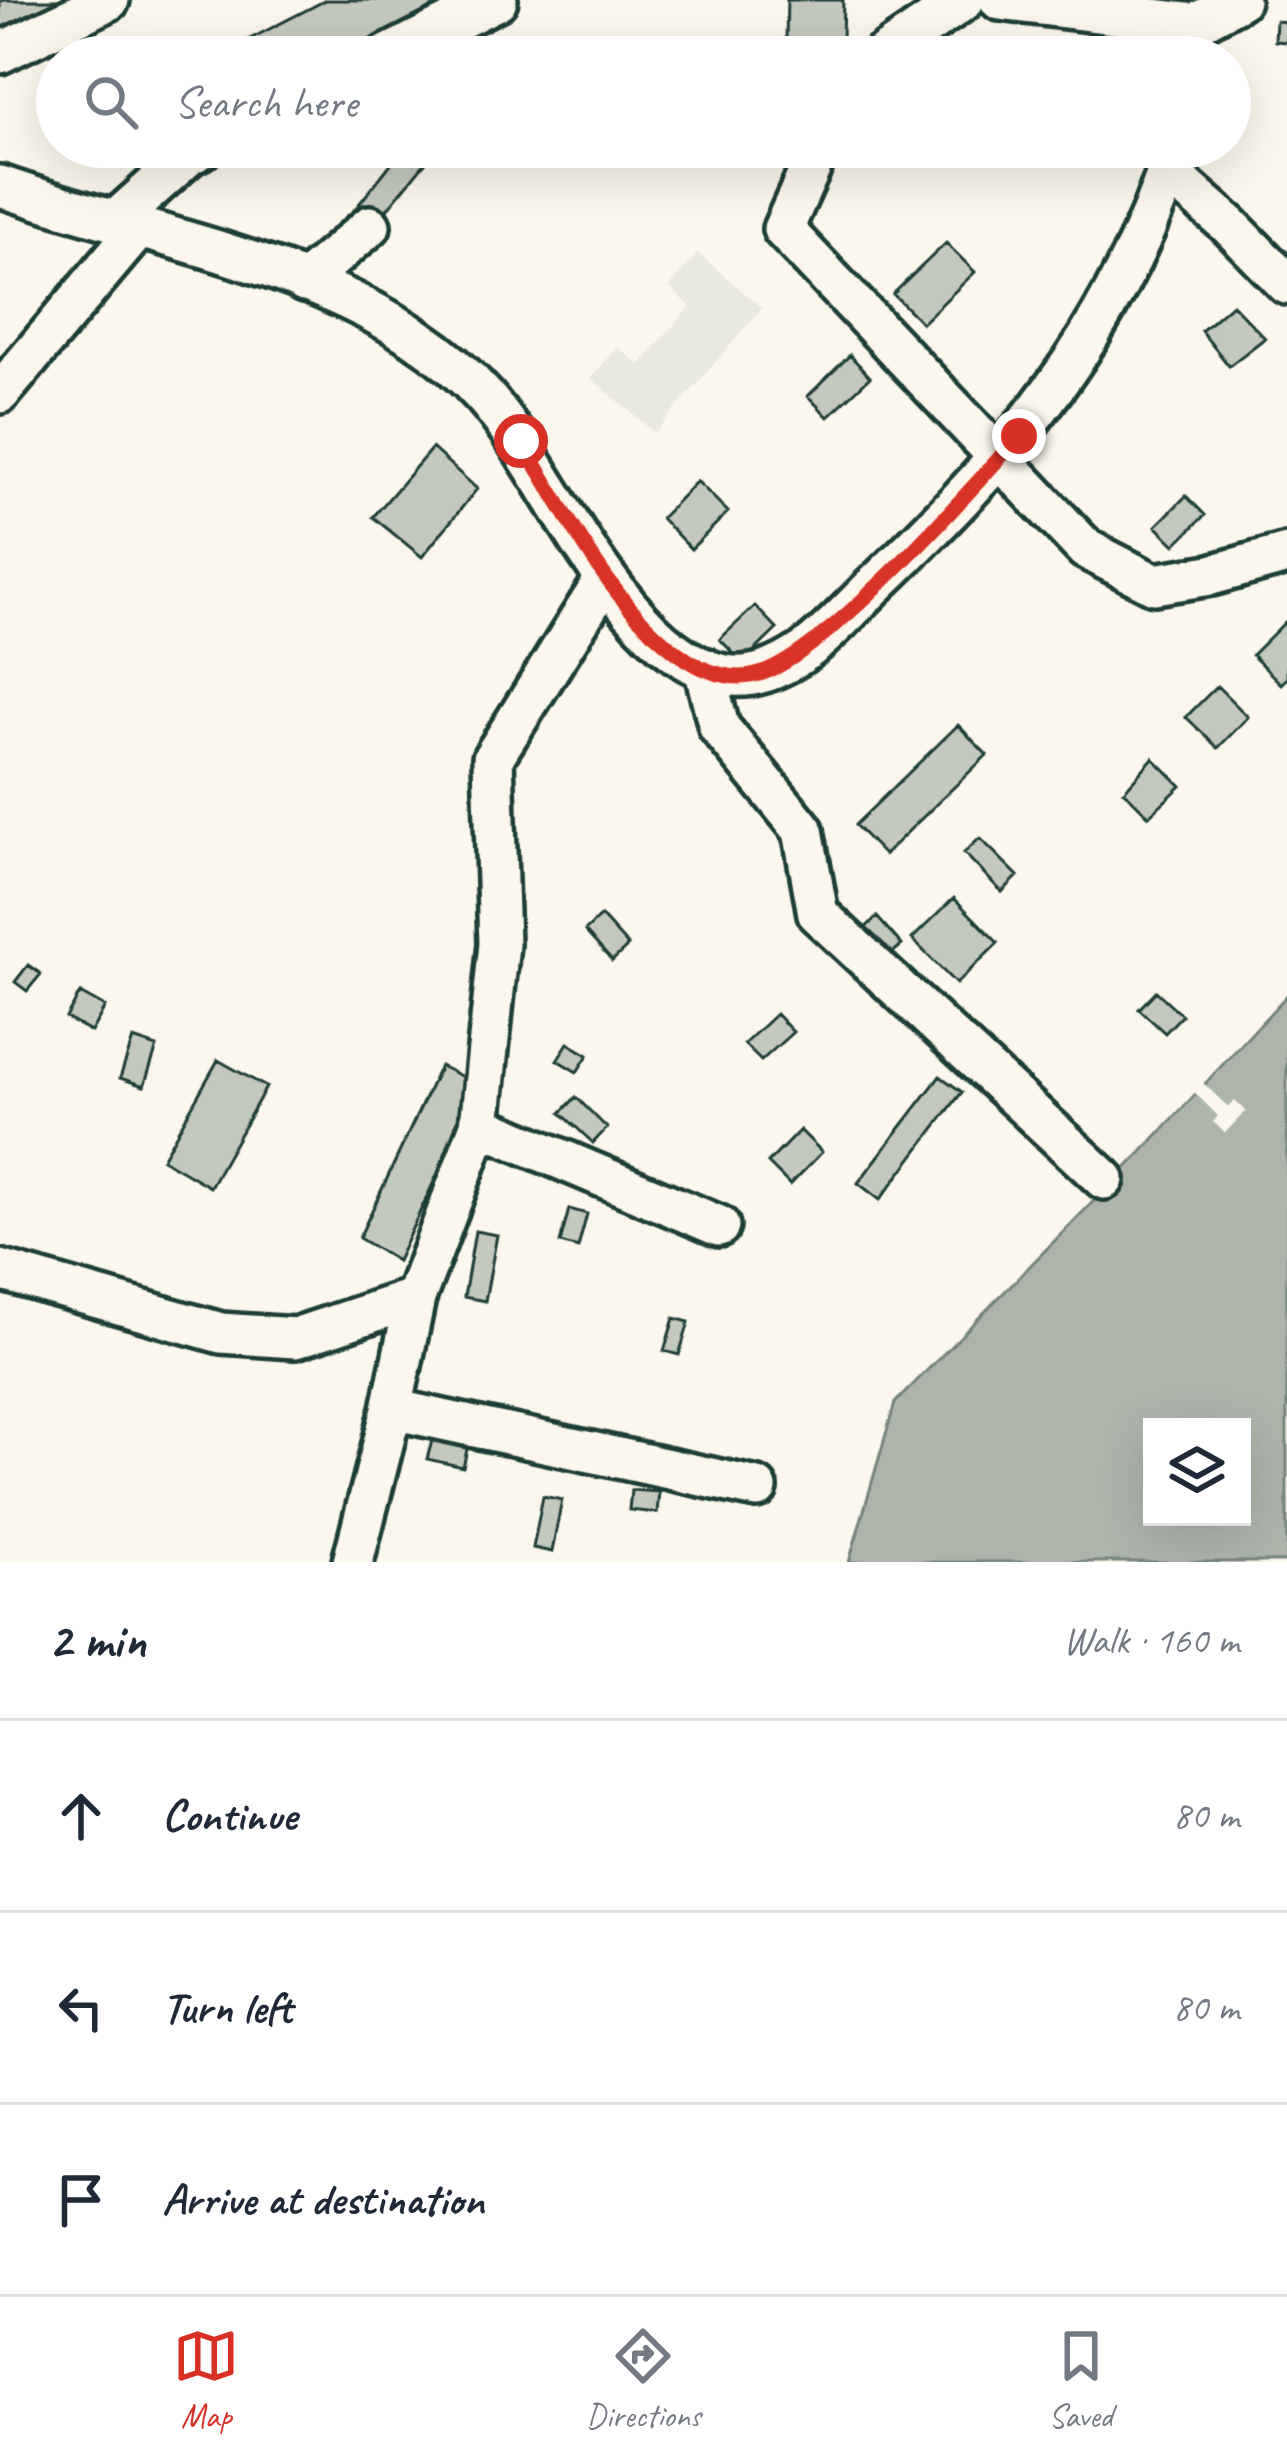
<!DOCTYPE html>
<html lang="en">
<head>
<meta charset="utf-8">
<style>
	body { margin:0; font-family:Caveat,sans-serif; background:#f6f6f7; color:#1f2937 }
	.controls { position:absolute; right:36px; bottom:36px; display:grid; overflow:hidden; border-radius:0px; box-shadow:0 12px 48px #0002 }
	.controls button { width:108px; height:108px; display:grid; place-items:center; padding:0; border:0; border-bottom:3px solid #e0e1e3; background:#fff; color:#1f2937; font:60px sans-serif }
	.stop { position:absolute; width:36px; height:36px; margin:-27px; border:9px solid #d93025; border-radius:50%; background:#fff }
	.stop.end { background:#d93025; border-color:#fff; box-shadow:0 3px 12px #0008 }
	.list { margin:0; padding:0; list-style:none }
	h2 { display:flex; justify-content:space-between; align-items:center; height:156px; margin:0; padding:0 48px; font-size:51px }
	h2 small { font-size:39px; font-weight:400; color:#747a83 }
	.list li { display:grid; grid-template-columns:78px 1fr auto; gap:36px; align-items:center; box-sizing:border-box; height:192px; padding:0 48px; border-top:3px solid #e0e1e3 }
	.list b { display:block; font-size:45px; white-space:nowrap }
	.list em { font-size:39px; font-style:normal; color:#747a83 }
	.icon { flex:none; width:66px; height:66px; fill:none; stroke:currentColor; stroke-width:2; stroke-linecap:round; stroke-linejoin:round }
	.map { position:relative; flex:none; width:1287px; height:1562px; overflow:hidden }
	.search { position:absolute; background:#fff; box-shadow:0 12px 48px #0002; left:36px; right:36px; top:36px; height:132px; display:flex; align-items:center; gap:30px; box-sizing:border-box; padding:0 42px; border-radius:66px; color:#747a83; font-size:45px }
	.sheet { height:732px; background:#fff }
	nav { display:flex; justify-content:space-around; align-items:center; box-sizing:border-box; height:168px; border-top:3px solid #e0e1e3; background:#fff; font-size:33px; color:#747a83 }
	nav a { display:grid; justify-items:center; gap:6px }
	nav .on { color:#d93025 }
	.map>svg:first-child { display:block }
</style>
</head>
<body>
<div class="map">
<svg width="1287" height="1562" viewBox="0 0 1287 1562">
	<rect width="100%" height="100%" fill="#fbf7ec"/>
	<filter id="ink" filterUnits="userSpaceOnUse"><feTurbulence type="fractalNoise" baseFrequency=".00833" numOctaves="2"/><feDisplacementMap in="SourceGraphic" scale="24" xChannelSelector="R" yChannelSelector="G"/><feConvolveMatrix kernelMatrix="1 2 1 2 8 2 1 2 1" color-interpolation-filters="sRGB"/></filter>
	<g filter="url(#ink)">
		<path fill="#eae9de" d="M698,253L762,308L655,433L591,378L618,347L640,365L690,306L669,287Z"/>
		<path fill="#adb4aa" stroke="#74847b" stroke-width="3" fill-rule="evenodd" d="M1287,995V1562H849L895,1403L1142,1152ZM1152,1427H1242V1517H1152Z"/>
		<path fill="#fbf7ec" d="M1201,1081L1228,1107L1235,1101L1246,1111L1225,1133L1213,1122L1218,1116L1192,1090Z"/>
		<path fill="#c4c9be" stroke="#1f3d34" stroke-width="3" d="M4,0H111L0,65V2Z
			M326,0H464L350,57H215Z
			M787,0H843L842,41L786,39Z
			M1276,21L1287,22V42L1275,41Z
			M404,147H438L376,223L356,208Z
			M946,243L975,272L922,323L893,294Z
			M1232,304L1265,338L1229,366L1201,331Z
			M850,355L870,377L828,417L808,396Z
			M432,448L477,489L422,557L373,517Z
			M697,481L728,512L691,549L661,518Z
			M1186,496L1205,515L1175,545L1156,526Z
			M755,606L777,629L742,663L720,639Z
			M1287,620V678L1281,684L1252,655Z
			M1217,686L1248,717L1218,748L1186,717Z
			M958,725L987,755L884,855L855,825Z
			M1153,758L1181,786L1149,816L1124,791Z
			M980,838L1018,876L1002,892L964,853Z
			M954,898L998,943L956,984L912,939Z
			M601,916L628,946L612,961L585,931Z
			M877,917L902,945L886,958L862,931Z
			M28,965L41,974L27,991L15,982Z
			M1156,991L1182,1015L1165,1033L1139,1009Z
			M80,993L105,1007L91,1032L66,1018Z
			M776,1014L793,1032L761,1061L744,1044Z
			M133,1039L157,1047L144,1086L120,1078Z
			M568,1043L588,1055L577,1072L557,1060Z
			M218,1060L266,1087L210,1187L162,1159Z
			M440,1066L479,1085L397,1261L359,1238Z
			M940,1076L962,1092L880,1200L858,1183Z
			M576,1097L607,1128L593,1143L561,1113Z
			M800,1130L822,1152L790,1185L768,1163Z
			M569,1209L587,1214L578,1248L560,1243Z
			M475,1231L497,1235L485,1301L464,1297Z
			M674,1318L689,1322L679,1355L664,1351Z
			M433,1437L468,1445L463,1467L427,1459Z
			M631,1490L659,1492L657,1513L629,1510Z
			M543,1496L562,1500L552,1552L533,1548Z"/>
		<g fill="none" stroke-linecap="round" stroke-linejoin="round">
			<defs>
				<path id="minor" d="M1000,0L1195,24L1239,0
					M0,53L109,0
					M384,57L497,0
					M880,57L964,0
					M820,147L783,229L1086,549L1154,584L1211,575L1287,554
					M1168,172L1229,225L1287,284
					M0,186C156,241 371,269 484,396C550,471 620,650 720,674C751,682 780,668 805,651C831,632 854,605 877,583C956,507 1031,429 1089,336C1125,277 1155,214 1175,147
					M114,222L189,155L204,147
					M304,282L370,226
					M0,393L138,229
					M704,668L719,727L803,830L818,914L1104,1179
					M480,1125L719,1226
					M0,1270L221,1333L295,1338L415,1298
					M392,1409L757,1488
					M353,1562L392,1409L415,1298L480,1125L499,944L493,758L605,579"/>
			</defs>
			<use href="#minor" stroke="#1f3d34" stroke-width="48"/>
			<use href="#minor" stroke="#fbf7ec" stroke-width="39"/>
		</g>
	</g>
	<g fill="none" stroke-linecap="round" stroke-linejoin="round" filter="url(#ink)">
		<path stroke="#d93025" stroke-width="15" d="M521,441C570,517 609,606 686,659C706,672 732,681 756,675C821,660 970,491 1019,436"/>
	</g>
</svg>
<div class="controls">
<button><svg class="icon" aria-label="layers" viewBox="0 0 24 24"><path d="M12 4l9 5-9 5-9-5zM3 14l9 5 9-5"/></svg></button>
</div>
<div class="stop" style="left:521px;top:441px"></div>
<div class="stop end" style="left:1019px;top:436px"></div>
<div class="search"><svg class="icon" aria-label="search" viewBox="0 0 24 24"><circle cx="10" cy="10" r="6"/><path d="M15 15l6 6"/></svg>Search here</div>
</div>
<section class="sheet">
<h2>2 min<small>Walk · 160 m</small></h2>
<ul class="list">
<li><svg class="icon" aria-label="ahead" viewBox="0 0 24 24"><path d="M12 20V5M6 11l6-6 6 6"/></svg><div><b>Continue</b></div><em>80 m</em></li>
<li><svg class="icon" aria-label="left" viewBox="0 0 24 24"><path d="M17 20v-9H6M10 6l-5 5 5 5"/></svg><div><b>Turn left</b></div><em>80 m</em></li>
<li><svg class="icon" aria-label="arrive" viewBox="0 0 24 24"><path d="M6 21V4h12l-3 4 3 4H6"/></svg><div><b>Arrive at destination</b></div></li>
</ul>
</section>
<nav>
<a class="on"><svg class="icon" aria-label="map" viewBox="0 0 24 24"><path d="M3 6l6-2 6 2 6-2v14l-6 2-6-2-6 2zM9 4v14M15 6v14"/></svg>Map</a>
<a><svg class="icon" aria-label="directions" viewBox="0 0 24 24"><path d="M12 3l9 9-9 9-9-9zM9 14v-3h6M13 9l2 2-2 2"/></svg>Directions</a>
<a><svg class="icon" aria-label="saved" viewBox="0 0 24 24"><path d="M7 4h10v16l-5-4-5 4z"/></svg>Saved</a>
</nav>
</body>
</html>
